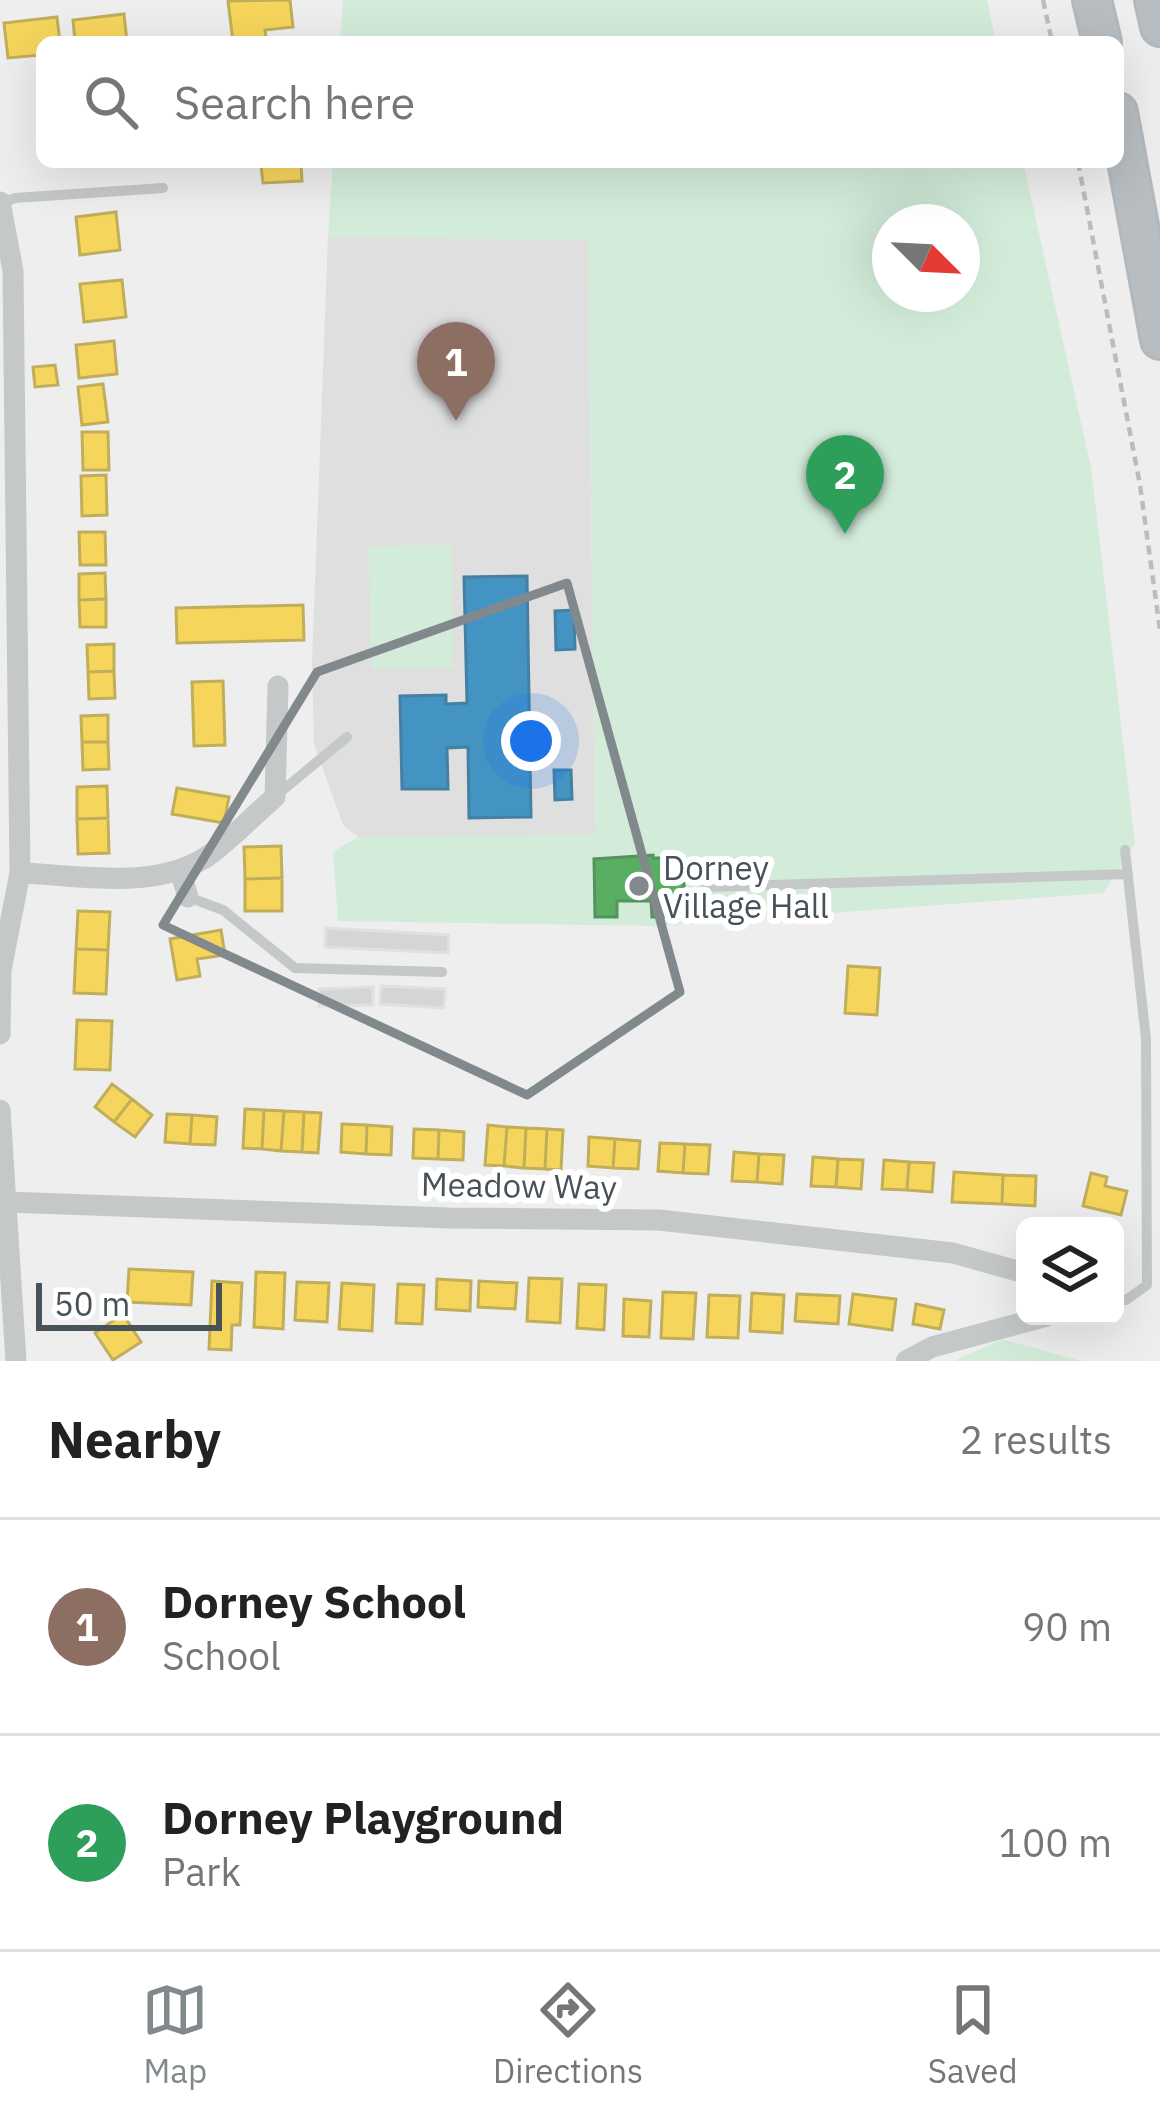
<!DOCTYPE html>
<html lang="en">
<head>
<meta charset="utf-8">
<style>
	body { margin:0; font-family:"IBM Plex Sans",sans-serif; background:#f2f2f2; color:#222 }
	.controls { position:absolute; right:36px; bottom:36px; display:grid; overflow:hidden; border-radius:18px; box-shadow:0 12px 48px #0002 }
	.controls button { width:108px; height:108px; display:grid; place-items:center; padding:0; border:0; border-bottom:3px solid #e0e0e0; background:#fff; color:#222; font:60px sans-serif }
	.compass { position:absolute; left:872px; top:204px; width:108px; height:108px; border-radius:50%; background:#fff; box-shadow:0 12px 48px #0002; rotate:114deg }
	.scale { position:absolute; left:36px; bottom:30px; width:186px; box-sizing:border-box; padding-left:12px; border:6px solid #465258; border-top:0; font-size:33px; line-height:42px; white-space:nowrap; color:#465258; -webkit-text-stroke:9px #fff; paint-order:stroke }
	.you { position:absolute; left:531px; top:741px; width:42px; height:42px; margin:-30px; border:9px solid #fff; border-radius:50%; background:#1a73e8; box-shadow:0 0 0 18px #1a73e833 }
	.badge { display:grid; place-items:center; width:78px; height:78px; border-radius:50%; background:#81898c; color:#fff; font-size:39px; font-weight:700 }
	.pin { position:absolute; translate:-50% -99px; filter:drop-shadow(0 3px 6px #0008) }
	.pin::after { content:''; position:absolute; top:63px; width:42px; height:36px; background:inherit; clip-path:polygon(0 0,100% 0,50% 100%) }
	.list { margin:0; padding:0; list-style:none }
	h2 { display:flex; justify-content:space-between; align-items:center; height:156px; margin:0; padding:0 48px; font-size:51px }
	h2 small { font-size:39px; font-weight:400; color:#767676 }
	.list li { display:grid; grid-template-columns:78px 1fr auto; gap:36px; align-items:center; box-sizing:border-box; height:216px; padding:0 48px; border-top:3px solid #e0e0e0 }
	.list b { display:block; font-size:45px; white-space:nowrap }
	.list p { margin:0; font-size:39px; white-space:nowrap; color:#767676 }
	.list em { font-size:39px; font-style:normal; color:#767676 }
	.icon { flex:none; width:66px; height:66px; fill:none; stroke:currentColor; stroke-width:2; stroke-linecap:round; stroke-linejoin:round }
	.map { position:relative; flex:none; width:1160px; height:1361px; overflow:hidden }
	.search { position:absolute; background:#fff; box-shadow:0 12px 48px #0002; left:36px; right:36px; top:36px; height:132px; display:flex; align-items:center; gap:30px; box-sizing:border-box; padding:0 42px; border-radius:18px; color:#767676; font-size:45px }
	.sheet { height:588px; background:#fff }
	nav { display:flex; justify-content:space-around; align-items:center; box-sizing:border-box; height:168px; border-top:3px solid #e0e0e0; background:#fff; font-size:33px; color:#767676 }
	nav a { display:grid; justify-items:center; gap:6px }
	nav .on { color:#81898c }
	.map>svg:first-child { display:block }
</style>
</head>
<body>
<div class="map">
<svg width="1160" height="1361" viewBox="0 0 1160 1361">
	<rect width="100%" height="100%" fill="#eee"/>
	<path fill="#e0dfdf" d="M328,237L588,239L595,835L358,837L343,825L314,744L312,662Z"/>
	<path fill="#d3ecda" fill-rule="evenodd" d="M343,0H987L996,42H340Z
		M333,162H1023L1091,467L1135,844L1103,893L654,926L338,921L333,852L358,837L595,834L588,240L328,237ZM890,222H962V294H890Z
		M452,545L453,668L371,669L369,546Z
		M1002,1339L1081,1361H954Z"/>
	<path fill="#f6d55c" stroke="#c1ae5b" stroke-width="3" d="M290,0L293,27L265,30L266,38L233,42L228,1Z
		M124,14L127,42H75L73,20Z
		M57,17L60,42H42V55L8,58L4,23Z
		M301,164L302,181L263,183L261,166Z
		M116,212L120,250L80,255L76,217Z
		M122,280L126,317L84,322L80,284Z
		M114,341L117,374L79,378L76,345Z
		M55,365L58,385L35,387L33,367Z
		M103,384L108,422L82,425L78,387Z
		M82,432H108L109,470H83Z
		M106,475L107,515L82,516L81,476Z
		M79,532H105L106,565H80Z
		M105,573L106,599L79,600V574Z
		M106,599V627H80L79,600Z
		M303,605L304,640L177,643L176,608Z
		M114,644V671L88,672L87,645Z
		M114,671L115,698L89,699L88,672Z
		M223,681L225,745L194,746L192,682Z
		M108,715V742H82L81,716Z
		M82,742H108L109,769L83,770Z
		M107,786L108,818L77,819V787Z
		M177,788L229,797L224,823L172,814Z
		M108,818L109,853L78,854L77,819Z
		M281,846L282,878L245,879L244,847Z
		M282,878V911H245V879Z
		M78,911L110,912L108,950L76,949Z
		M221,930L225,955L197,959L200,976L177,980L170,939Z
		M76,949L108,950L106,994L74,993Z
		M848,966L880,968L877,1015L845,1013Z
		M77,1020L112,1021L110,1070L75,1069Z
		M112,1084L132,1099L114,1122L95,1107Z
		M132,1099L152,1115L135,1137L114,1122Z
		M245,1109L264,1110L262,1149L243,1148Z
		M264,1110L284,1111L281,1151L262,1149Z
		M284,1111L304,1112L302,1152L281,1151Z
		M304,1112L321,1113L318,1153L302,1152Z
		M167,1114L192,1115L190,1144L165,1142Z
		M192,1115L217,1117L215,1145L190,1144Z
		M342,1124L367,1125L366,1154L341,1152Z
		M367,1125L392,1127L391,1155L366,1154Z
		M488,1125L507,1127L504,1166L485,1165Z
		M507,1127L526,1128L524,1168L504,1166Z
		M526,1128L547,1129L545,1169L524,1168Z
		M414,1129L439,1130L438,1159L413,1158Z
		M547,1129L563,1130L561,1170L545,1169Z
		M439,1130L464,1132L463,1160L438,1159Z
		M589,1137L615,1139L613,1168L588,1166Z
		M615,1139L640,1141L638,1169L613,1168Z
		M660,1143L685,1144L683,1173L658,1171Z
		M685,1144L710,1145L708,1174L683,1173Z
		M734,1152L759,1154L757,1182L732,1181Z
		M759,1154L784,1155L782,1184L757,1182Z
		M813,1157L838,1159L836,1187L811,1186Z
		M838,1159L863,1160L861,1189L836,1187Z
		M884,1160L909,1162L907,1190L882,1189Z
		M909,1162L934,1163L932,1192L907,1190Z
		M954,1172L1003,1175L1002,1204L952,1202Z
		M1091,1173L1107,1177L1105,1186L1127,1191L1121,1215L1083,1206Z
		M1003,1175L1036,1176L1035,1206L1002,1204Z
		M129,1269L193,1272L191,1305L127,1302Z
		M256,1272L285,1273L283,1329L254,1327Z
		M529,1278L562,1279L560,1323L527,1321Z
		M437,1279L471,1281L470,1311L436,1309Z
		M212,1281L242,1283L240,1325H232L231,1350L209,1349Z
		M479,1281L517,1283L515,1309L478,1307Z
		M297,1282L329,1283L327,1322L295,1320Z
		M342,1283L374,1285L372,1331L339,1329Z
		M398,1284L424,1285L422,1324L396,1323Z
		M579,1284L606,1285L604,1330L577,1328Z
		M663,1292L696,1293L693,1339L661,1338Z
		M752,1293L784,1295L782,1333L750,1331Z
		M797,1294L840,1296L838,1324L795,1321Z
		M853,1294L896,1299L892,1330L849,1324Z
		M709,1295L740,1296L738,1338L707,1337Z
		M624,1299L651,1301L649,1337L623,1336Z
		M916,1304L944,1310L940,1329L913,1324Z
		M123,1314L141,1342L113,1360L95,1333Z"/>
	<path fill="#4393c3" stroke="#4480a3" stroke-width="3" d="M527,576L531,817L469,818L468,747L447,748L448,789H402L400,696L446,695V704L467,703L464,577Z
		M574,610L575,649L556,650L555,611Z
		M554,770H571L572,799L555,800Z"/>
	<path fill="#5aae61" stroke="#54925e" stroke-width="3" d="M653,855V858H665L664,871L684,872V903H666L665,917H652L651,901H617V917H595L594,859Z"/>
	<path fill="#d4d6d6" stroke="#dfe0e1" stroke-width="3" d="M326,928L449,935L448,953L325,947Z
		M381,986L445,989L444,1008L380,1004Z
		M373,987V1005L319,1006V989Z"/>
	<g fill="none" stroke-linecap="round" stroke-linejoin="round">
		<defs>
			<path id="highway" d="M1092,0L1102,42
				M1154,0L1160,27
				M1118,112L1160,340"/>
		</defs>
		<use href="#highway" stroke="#b3b8bc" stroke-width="42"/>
		<path stroke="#b5bfbb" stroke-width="4.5" stroke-dasharray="9 6" stroke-linecap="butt" d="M1043,0L1052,42
			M1078,162L1140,485L1160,630"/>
		<path stroke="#c5c8c9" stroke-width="10" d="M2,203L15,198L163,188
			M277,795L347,737
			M707,887L1128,874
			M188,897L223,910L295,968L442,972
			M1115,1299L1126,1300L1147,1285L1146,1039L1125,850"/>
		<path stroke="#c5c8c9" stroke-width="21" d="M0,202L13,271L20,873L1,970L0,1034
			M180,870L188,897
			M20,873C81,875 160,892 212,853C234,836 254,815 275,797L278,686
			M0,1110L16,1361
			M7,1202L449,1218L659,1220L953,1253L1025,1273
			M906,1361L932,1347L1047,1316"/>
		<use href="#highway" stroke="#b8bdc1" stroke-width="36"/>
	</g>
	<path fill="none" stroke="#81898c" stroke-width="9" stroke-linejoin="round" d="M567,583L680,992L527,1095L163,925L317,672Z"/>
	<circle fill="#81898c" stroke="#fff" stroke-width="4.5" cx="639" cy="886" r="12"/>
	<g text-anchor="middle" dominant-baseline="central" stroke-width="12" stroke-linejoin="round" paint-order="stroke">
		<g font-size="33" fill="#465258" stroke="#fff" text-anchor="start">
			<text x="663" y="867">Dorney<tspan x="663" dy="38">Village Hall</tspan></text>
		</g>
		<g font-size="33" fill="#465258" stroke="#fff">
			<text transform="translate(519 1185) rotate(1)">Meadow Way</text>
		</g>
	</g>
</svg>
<div class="controls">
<button><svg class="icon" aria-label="layers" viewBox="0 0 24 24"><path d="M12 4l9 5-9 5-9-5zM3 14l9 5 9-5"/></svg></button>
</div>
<svg class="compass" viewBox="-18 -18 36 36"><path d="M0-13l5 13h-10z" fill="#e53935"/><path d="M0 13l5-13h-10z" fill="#767676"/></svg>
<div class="scale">50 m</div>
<div class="you"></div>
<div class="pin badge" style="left:456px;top:421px;background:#8d6e63">1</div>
<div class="pin badge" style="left:845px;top:534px;background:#2e9e5b">2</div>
<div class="search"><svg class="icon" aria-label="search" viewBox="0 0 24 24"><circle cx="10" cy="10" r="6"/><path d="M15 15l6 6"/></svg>Search here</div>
</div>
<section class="sheet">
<h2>Nearby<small>2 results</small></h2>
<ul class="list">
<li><span class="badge" style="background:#8d6e63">1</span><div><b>Dorney School</b><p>School</p></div><em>90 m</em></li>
<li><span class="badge" style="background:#2e9e5b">2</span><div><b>Dorney Playground</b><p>Park</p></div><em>100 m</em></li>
</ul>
</section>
<nav>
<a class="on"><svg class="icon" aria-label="map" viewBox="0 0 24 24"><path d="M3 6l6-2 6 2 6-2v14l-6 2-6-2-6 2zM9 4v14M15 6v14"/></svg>Map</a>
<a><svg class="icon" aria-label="directions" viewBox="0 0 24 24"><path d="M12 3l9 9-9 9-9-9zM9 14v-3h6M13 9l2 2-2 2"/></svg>Directions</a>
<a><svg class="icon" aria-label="saved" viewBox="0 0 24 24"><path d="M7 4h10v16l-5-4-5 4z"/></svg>Saved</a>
</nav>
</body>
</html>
